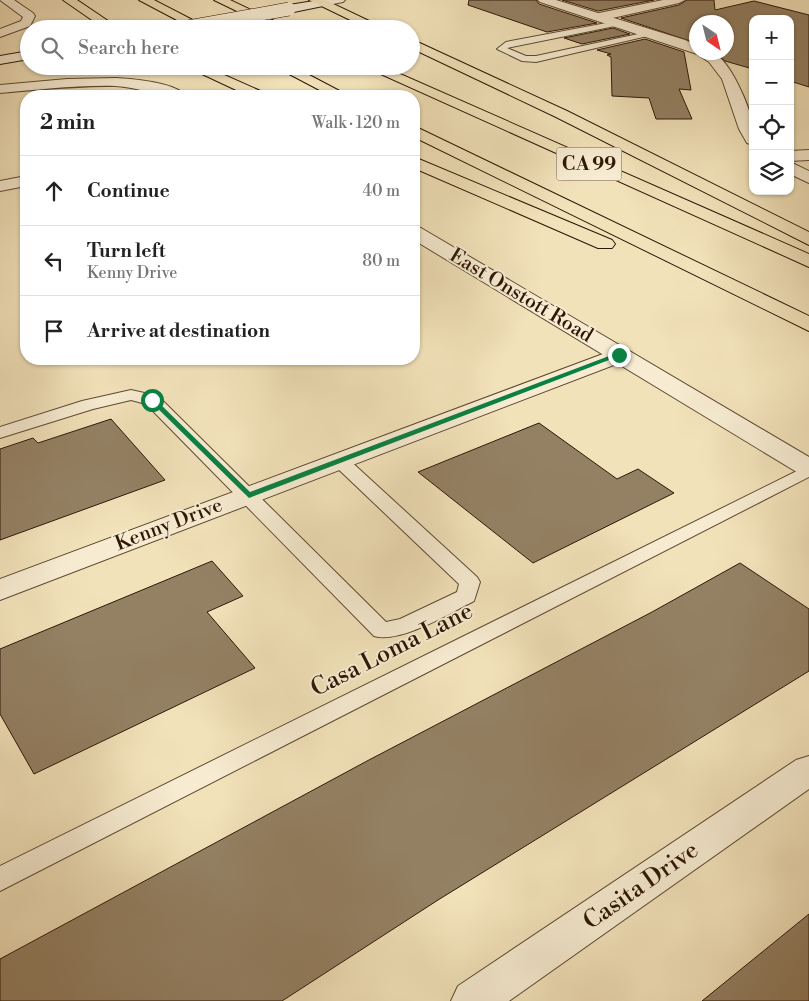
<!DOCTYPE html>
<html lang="en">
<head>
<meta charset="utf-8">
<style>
	body { margin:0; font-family:"Libre Bodoni",serif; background:#f2f2f2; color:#222 }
	.controls { position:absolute; right:15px; top:15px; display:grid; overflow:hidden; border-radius:10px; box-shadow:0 1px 4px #0004 }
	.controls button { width:45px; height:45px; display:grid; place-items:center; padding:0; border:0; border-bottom:1px solid #e0e0e0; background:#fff; color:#222; font:25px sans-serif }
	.compass { position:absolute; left:689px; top:15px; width:45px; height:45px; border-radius:50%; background:#fff; box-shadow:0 1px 4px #0004; rotate:145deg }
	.stop { position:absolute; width:15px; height:15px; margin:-11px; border:4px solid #0b8043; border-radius:50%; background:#fff }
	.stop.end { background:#0b8043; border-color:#fff; box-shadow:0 1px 5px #0008 }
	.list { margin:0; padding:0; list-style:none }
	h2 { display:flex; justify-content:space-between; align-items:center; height:65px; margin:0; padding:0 20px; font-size:21px }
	h2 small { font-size:16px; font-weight:400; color:#767676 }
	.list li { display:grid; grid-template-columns:32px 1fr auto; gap:15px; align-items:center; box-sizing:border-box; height:70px; padding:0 20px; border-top:1px solid #e0e0e0 }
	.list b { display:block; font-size:19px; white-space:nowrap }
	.list p { margin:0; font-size:16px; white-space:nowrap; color:#767676 }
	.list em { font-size:16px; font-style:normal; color:#767676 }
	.icon { flex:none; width:28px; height:28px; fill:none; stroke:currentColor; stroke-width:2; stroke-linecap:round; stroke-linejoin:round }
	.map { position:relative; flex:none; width:809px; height:1001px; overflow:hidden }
	.search { position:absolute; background:#fff; box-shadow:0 1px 4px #0004; left:20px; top:20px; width:400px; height:55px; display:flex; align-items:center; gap:12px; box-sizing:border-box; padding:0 18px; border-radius:28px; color:#767676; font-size:19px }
	.panel { position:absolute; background:#fff; box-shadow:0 1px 4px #0004; left:20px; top:90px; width:400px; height:275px; border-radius:20px }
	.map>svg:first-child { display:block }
</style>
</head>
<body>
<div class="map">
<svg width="809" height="1001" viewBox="0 0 809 1001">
	<rect width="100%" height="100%" fill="#f2e2ba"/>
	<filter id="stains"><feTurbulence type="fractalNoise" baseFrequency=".004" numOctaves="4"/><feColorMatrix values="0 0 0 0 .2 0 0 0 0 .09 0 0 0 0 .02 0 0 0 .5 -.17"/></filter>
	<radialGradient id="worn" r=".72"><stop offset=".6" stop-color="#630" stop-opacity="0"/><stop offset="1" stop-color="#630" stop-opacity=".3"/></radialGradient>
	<path fill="#948164" stroke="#2e1706" d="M469,0H536L539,4L597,23L547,32L468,5Z
		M562,0H654L598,11Z
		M687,0H714L715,10L754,1L809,15V87L790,81V19H753V69L725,61L715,52H726V22H696V43L621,18L679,5Z
		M613,28L630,34L582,44L564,38Z
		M645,39L684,52L691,90L679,89L692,119H656L649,98L612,96L611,57L607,55L611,54L597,50Z
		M111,419L165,480L0,540V449L33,438L38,443Z
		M539,423L617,479L638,469L674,493L533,563L418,472Z
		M212,561L243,596L207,612L255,668L34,774L0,714V649Z
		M740,563L809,609V671L438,900L282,1001H0V959L367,761L652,612Z
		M809,914V1001H702Z"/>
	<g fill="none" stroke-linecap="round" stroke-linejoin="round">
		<defs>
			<path id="service" d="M617,21L621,23L620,25L507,48L526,56H536L652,31L656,34L536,62L522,61L497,49L506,42Z
				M131,390L158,396L386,622L400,619L457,592L459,584L334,465L331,461L334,457H346L477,577L480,582L474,601C450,613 400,644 374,636L146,404L131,400L93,409L0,438V427L82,401Z
				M809,465V477L0,891V866Z"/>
			<path id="minor" d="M663,0H685L679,3L599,21L593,17L599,13Z
				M809,150V160L790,161V151Z
				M26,176V186L0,191V181Z
				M619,348L627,350L630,355L627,360L0,600V579Z
				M809,756V789L509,1001H451L458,986L796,760Z"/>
			<path id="tertiary" d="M0,0H14L33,13L35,16L30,26L0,37V29L21,21L23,17Z
				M321,0H345L343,2L323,6L317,3Z
				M538,0H556L685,40L696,45V52C701,52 708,51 712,53C730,58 750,108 753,125C754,131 753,139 753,145L747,143L739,129L722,79L709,62L697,54L540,2Z
				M116,78C133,79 175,82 186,96C162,98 139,87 115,86C76,85 38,90 0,93V85L67,79Z
				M790,162L809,171V183L790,174Z
				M414,226L421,228L809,457V476L800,474L414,240Z"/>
			<path id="secondary" d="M320,0L329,3L323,6L289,13L283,9L289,5Z
				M29,51V59L0,64V56Z"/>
			<path id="motorway" d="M63,0H77L120,29H105Z
				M139,0H154L210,29H194Z
				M214,0H230L291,29H274Z
				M309,0H325L386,29H369Z
				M411,39L567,111L809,232V245L556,117L411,48Z
				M185,66H204L265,93L267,96H249Z
				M274,66H292L349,96H331Z
				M363,66H382L809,254V267Z
				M414,126L809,316V331L414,137Z
				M414,157L612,240L615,244L612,248H598L414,168Z"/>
		</defs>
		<use href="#service" stroke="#5f4a33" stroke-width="2"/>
		<use href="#minor" stroke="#5f4a33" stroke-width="2"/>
		<use href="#tertiary" stroke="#5f4a33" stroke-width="2"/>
		<use href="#secondary" stroke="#2e1706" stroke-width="2"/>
		<use href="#motorway" stroke="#2e1706" stroke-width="2"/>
		<use href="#service" fill="#f7ecd2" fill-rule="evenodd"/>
		<use href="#minor" fill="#f7ecd2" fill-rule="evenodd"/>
		<use href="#tertiary" fill="#f7ecd2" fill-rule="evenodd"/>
		<use href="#secondary" fill="#f7ecd2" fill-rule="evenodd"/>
		<use href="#motorway" fill="#f2e2ba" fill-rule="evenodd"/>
		<defs>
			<path id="secondary-bridge" d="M177,29L289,9"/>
		</defs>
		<use href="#secondary-bridge" stroke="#2e1706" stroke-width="14" stroke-linecap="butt"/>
		<use href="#secondary-bridge" stroke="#f7ecd2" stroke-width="13"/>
	</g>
	<path fill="#0b8043" d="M617,353L622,355L249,498L149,400L155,399L250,492Z"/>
	<g text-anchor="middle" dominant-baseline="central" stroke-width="4" stroke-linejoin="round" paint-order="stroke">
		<rect fill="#f7ecd2" stroke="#6a5743" stroke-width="1" x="556.5" y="147.5" width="65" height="33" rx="4"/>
		<g font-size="19" font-weight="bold" fill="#2e1706">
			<text x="589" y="164">CA 99</text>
		</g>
		<g font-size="20" fill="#2e1706" stroke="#f7ecd2">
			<text transform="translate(521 296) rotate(31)">East Onstott Road</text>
			<text transform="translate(169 525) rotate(-21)">Kenny Drive</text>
		</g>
		<g font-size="24" fill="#2e1706" stroke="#f7ecd2">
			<text transform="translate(392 650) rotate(-27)">Casa Loma Lane</text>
			<text transform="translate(641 886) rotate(-35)">Casita Drive</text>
		</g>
	</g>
	<rect width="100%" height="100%" filter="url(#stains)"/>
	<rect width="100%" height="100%" fill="url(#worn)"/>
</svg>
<div class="controls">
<button>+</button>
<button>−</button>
<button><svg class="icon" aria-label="locate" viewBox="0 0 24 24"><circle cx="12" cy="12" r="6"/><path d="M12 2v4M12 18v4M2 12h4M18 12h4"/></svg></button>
<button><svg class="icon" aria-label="layers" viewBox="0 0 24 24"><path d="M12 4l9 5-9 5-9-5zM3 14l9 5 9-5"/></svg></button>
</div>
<svg class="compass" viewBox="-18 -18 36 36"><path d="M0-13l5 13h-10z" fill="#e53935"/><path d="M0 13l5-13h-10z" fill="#767676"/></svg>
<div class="stop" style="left:152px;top:400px"></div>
<div class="stop end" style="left:619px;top:355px"></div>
<div class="search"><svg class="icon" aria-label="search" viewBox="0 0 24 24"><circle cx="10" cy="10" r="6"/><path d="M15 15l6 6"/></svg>Search here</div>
<section class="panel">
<h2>2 min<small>Walk · 120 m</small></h2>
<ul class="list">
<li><svg class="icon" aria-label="ahead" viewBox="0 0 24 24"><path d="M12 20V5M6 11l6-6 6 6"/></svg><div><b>Continue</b></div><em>40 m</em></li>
<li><svg class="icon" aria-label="left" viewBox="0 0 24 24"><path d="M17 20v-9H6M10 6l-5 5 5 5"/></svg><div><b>Turn left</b><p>Kenny Drive</p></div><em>80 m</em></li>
<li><svg class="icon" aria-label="arrive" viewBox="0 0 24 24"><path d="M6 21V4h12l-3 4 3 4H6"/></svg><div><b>Arrive at destination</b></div></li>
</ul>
</section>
</div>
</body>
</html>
